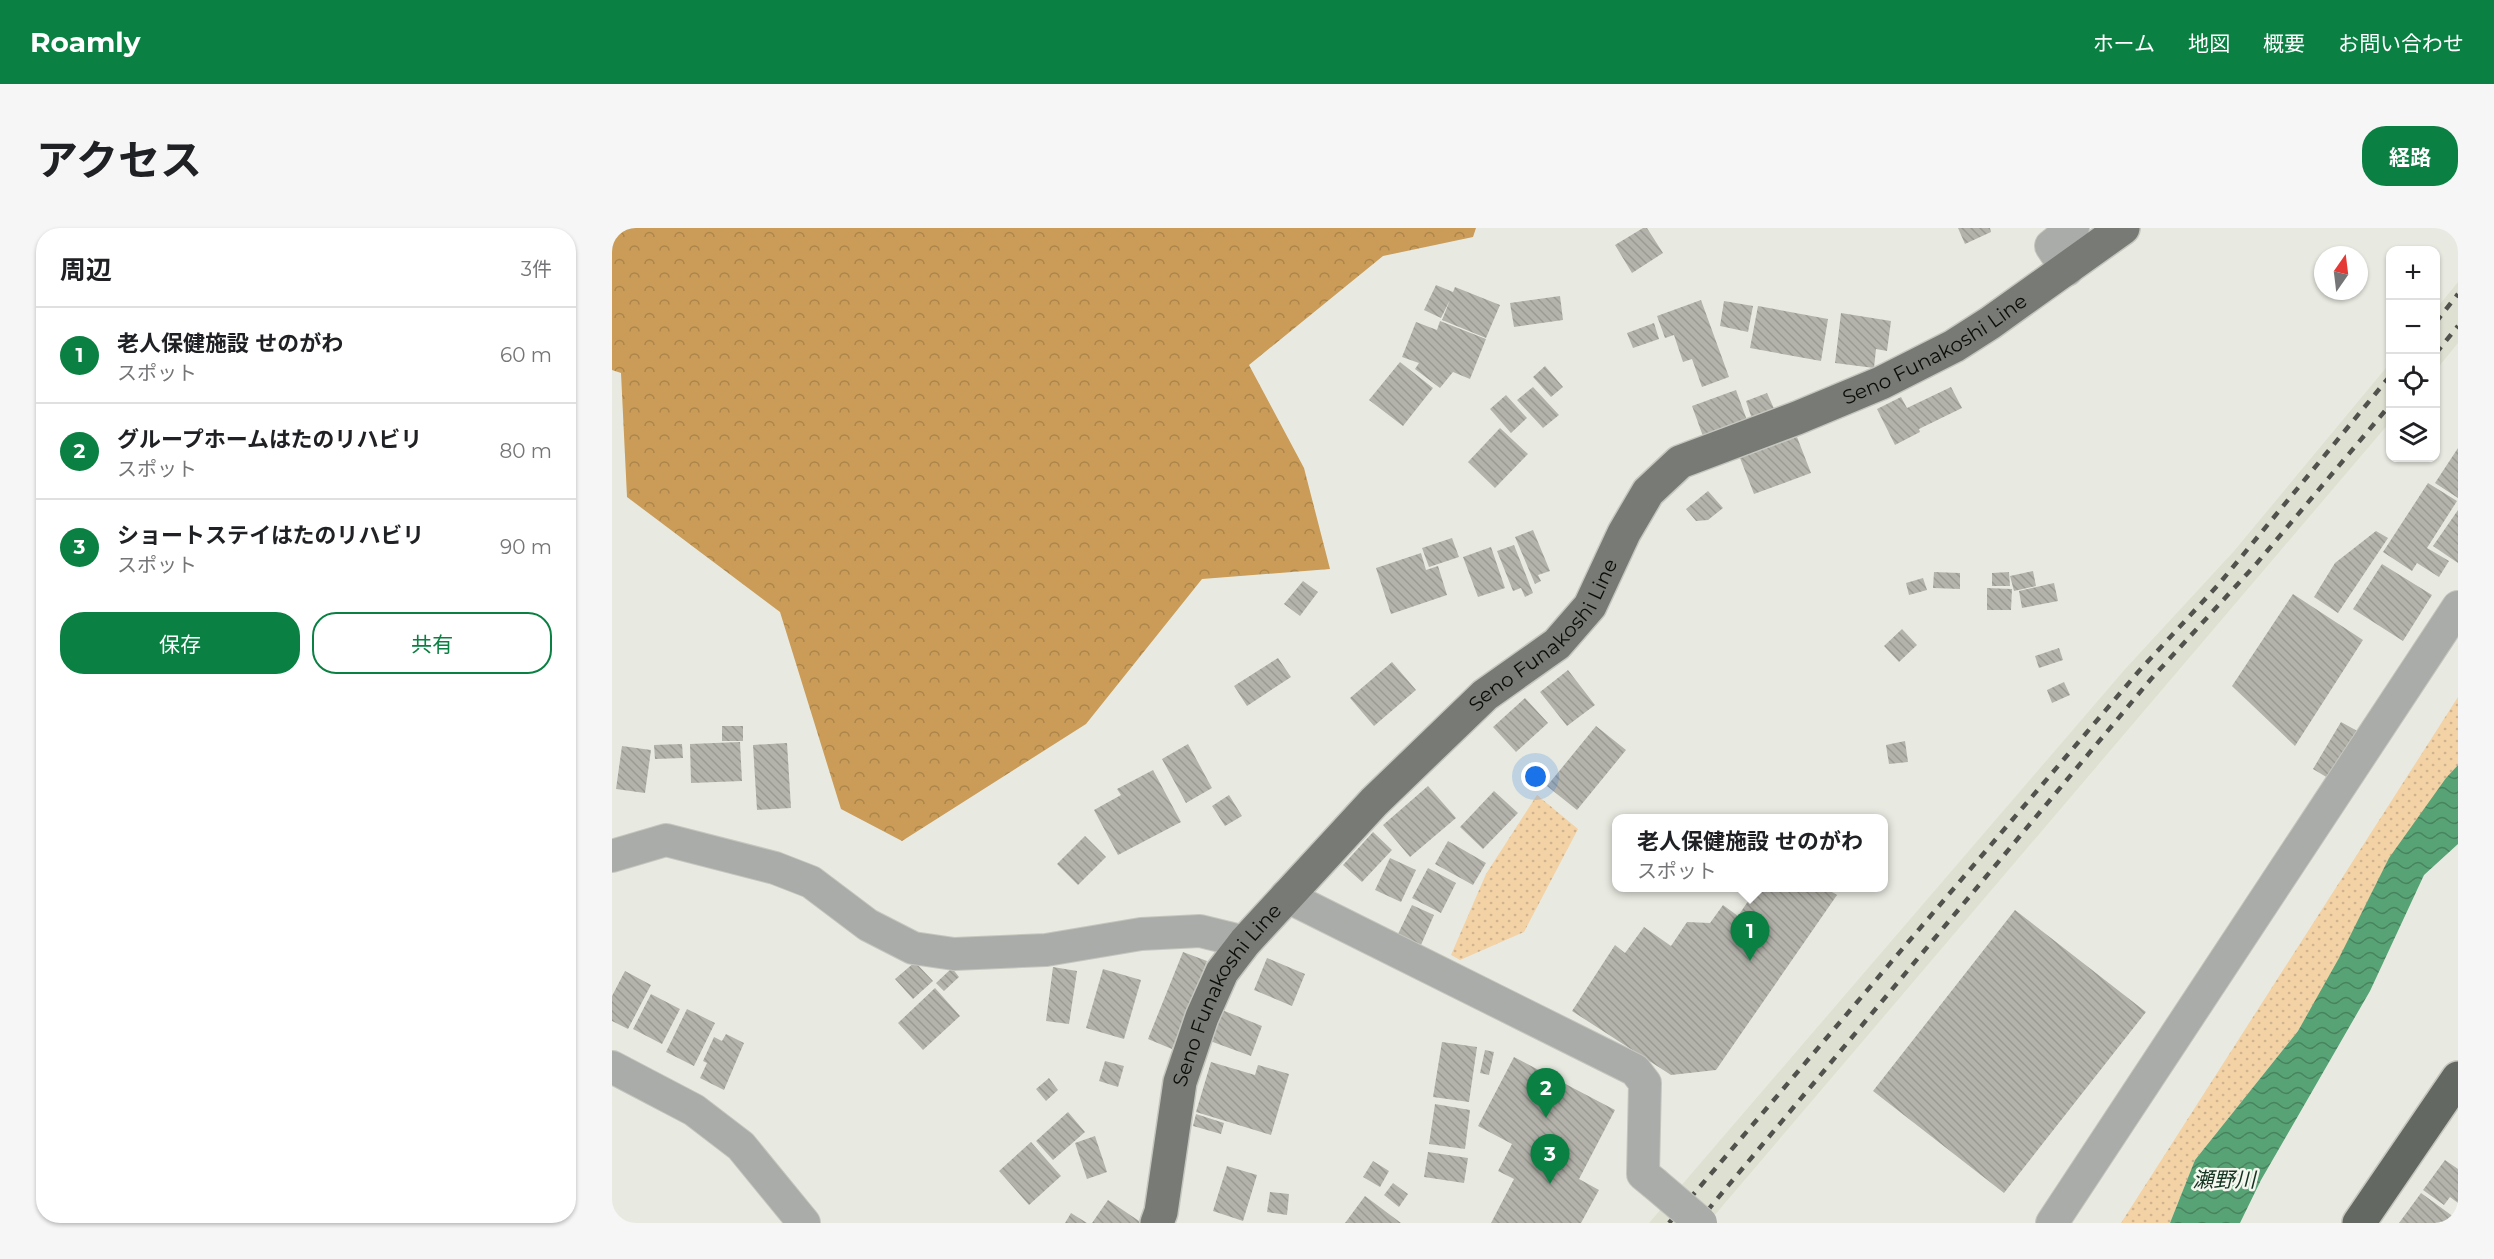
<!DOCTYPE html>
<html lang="ja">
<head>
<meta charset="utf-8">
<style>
	body { margin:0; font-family:Montserrat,"Noto Sans JP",sans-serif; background:#f6f6f6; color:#202124 }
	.controls { position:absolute; right:18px; top:18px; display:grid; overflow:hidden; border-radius:12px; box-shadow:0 2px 4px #0004 }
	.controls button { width:54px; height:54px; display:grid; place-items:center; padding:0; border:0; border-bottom:2px solid #e0e0e0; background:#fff; color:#202124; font:30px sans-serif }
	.compass { position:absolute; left:1702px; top:18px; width:54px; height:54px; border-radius:50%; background:#fff; box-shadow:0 2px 4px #0004; rotate:14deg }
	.you { position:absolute; left:924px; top:549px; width:21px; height:21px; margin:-15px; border:4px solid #fff; border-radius:50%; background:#1a73e8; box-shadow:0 0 0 9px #1a73e833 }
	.badge { display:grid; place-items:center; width:39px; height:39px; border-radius:50%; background:#0b8043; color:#fff; font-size:20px; font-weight:700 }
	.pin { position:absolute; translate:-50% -50px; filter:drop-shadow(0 2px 3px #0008) }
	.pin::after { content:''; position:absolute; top:32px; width:21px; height:18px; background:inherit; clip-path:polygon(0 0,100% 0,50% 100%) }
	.popup { position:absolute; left:1000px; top:586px; width:276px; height:78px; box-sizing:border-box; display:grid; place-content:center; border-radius:12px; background:#fff; filter:drop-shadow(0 2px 4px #0005); font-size:20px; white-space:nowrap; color:#757577 }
	.popup b { font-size:22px; color:#202124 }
	.popup::after { content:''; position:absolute; left:50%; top:100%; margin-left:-12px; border:12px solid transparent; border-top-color:#fff }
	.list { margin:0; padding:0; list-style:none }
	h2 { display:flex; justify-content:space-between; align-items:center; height:78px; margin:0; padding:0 24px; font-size:26px }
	h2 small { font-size:20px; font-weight:400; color:#757577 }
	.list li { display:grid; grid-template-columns:39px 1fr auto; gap:18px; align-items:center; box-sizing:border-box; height:96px; padding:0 24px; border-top:2px solid #e0e0e0 }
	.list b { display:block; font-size:22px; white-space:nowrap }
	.list p { margin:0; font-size:20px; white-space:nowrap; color:#757577 }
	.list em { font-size:20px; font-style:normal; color:#757577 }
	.actions { display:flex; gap:12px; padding:18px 24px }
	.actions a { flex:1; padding:14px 0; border:2px solid #0b8043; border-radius:24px; text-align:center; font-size:21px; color:#0b8043 }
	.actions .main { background:#0b8043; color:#fff }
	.icon { flex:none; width:33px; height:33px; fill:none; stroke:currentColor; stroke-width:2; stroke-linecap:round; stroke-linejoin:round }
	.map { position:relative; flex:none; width:1846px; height:995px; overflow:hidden; border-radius:24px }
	header { display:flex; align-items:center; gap:36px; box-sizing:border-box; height:84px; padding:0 30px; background:#0b8043; color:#fff }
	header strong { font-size:28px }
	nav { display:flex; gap:33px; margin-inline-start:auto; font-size:21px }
	.intro { display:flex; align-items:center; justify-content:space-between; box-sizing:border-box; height:144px; padding:0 36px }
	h1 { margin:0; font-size:42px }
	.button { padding:15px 27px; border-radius:24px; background:#0b8043; color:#fff; font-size:21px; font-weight:700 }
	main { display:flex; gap:36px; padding:0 36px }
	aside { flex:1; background:#fff; border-radius:24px; box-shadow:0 2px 4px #0004 }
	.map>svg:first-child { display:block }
</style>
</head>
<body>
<header>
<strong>Roamly</strong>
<nav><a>ホーム</a><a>地図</a><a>概要</a><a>お問い合わせ</a></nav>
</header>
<div class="intro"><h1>アクセス</h1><a class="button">経路</a></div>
<main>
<aside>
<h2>周辺<small>3件</small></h2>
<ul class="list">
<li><span class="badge">1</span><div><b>老人保健施設 せのがわ</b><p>スポット</p></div><em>60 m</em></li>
<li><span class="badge">2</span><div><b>グループホームはたのリハビリ</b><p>スポット</p></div><em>80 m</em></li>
<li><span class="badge">3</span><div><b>ショートステイはたのリハビリ</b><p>スポット</p></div><em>90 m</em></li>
</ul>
<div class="actions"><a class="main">保存</a><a>共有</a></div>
</aside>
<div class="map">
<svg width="1846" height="995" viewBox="0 0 1846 995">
	<defs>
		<pattern id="grass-dots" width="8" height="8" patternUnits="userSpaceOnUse" patternTransform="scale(1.5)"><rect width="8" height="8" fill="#f3d2a6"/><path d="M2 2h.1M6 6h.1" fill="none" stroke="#cfb38e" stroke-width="1.8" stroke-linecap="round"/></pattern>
		<pattern id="forest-crowns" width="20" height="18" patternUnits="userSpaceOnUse" patternTransform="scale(1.5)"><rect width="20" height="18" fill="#ca9c58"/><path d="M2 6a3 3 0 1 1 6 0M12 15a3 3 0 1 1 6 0" fill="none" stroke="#ac854b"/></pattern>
		<pattern id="water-waves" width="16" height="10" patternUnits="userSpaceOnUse" patternTransform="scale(1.5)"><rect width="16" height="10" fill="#58a375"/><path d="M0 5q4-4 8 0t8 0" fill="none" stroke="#47835e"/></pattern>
		<pattern id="building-back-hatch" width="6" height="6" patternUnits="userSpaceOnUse" patternTransform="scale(1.5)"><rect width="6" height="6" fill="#b4b3ab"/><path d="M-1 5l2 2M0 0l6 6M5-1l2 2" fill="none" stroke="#9a9992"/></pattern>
	</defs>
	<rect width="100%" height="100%" fill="#e8eae1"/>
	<path fill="#dee1d1" d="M1846,54V115L1824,142V81Z
		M1778,135V194L1096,995H1037L1514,440L1622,323Z"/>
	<path fill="url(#grass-dots)" d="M1846,469V537L1834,550L1686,803L1583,932L1558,995H1509Z
		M925,567L966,601L912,704L848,732L839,727L874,646Z"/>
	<path fill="url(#forest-crowns)" d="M0,0H864L861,9L771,28L637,137L692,240L718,341L590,351L474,496L290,613L229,581L168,384L15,269L9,145L0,142Z"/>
	<path fill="url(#water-waves)" d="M1846,537V616L1812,647L1758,763L1649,952L1628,995H1558L1583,932L1686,803L1727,730L1777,630L1834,550Z"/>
	<path fill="url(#building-back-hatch)" d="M1031,0H1035L1051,25L1020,45L1003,17Z
		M1346,0H1378L1379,4L1353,16Z
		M824,57L841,64L843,59L888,77L874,110L830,92L838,72L829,90L812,82Z
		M948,68L951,92L902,99L898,75Z
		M1089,72L1117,149L1090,159L1080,131L1071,134L1062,107L1053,110L1045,88Z
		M1112,73L1141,78L1136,104L1108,98Z
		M1146,78L1216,91L1209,133L1138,120Z
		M1229,85L1279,93L1275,123L1264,121L1262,140L1223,135Z
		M828,93L874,111L858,151L841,144L828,160L803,141L807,135L790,129L804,94L825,102Z
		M1042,95L1047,111L1021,120L1015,105Z
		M788,134L821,160L791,198L757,172Z
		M933,138L951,159L939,169L921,149Z
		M921,159L947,187L931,200L905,172Z
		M1339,159L1350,180L1307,201L1308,204L1283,217L1265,181L1289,169L1295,180Z
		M1124,162L1136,195L1092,211L1080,178Z
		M1155,165L1164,185L1141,194L1134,173Z
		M894,167L915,190L899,205L878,181Z
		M888,200L916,226L883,260L856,234Z
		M1185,209L1199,245L1142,266L1128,230Z
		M1846,220V270L1823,255Z
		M1816,255L1845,273L1815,320L1837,333L1827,349L1805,335L1800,343L1771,324Z
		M1096,263L1111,280L1096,292L1084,293L1074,281Z
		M1846,282V335L1821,318Z
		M921,302L938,343L926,347L929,353L923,356L903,309Z
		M1764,303L1776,310L1726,385L1702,369L1723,335Z
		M840,310L847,329L817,339L810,320Z
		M902,317L921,365L913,369L909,360L901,363L885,323Z
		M879,319L893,360L866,369L851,329Z
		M809,325L814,342L826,338L835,367L779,386L764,340Z
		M1770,336L1820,367L1791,413L1741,381Z
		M1421,343L1424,358L1402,363L1398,348Z
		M1322,344L1348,345V361L1321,360Z
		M1397,344L1398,358H1380V345Z
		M1311,350L1315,362L1297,367L1294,355Z
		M691,353L706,364L688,388L672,376Z
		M1442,355L1446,373L1410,380L1407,363Z
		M1375,360L1400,361L1399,382H1375Z
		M1681,366L1751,412L1683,518L1620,458Z
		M1290,401L1305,417L1287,434L1272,418Z
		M1447,420L1451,432L1427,440L1423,428Z
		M666,430L679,449L635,478L622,458Z
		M780,434L804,462L762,498L738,470Z
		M956,442L983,477L955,498L928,464Z
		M1452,454L1458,467L1440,475L1435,462Z
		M913,470L936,495L904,524L881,499Z
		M1729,494L1749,505L1721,553L1701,541Z
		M110,498H131V513H110Z
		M984,498L1014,522L965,582L935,558Z
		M1293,513L1296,534L1277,536L1274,517Z
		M128,514L130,553L79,555L78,516Z
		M175,515L179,580L145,582L141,517Z
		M70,516L71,530L43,531L42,517Z
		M576,516L600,560L574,575L550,531Z
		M10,518L39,522L33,565L4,561Z
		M541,542L569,594L506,627L482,582L509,567L505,561Z
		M816,558L844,590L798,629L771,597Z
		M882,563L906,585L871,621L848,599Z
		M617,567L630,588L613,598L600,578Z
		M761,604L780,622L750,654L731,637Z
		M473,608L494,629L466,657L445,636Z
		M836,613L874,635L861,657L823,636Z
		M778,630L804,642L789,674L763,662Z
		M816,640L844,655L829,685L800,670Z
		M1145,660H1213L1225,667L1104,842L1059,847L960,783L1003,717L1013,725L1032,699L1059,718L1075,694L1098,695L1111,677L1126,688Z
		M800,677L822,687L809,717L786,706Z
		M1403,682L1534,784L1392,965L1261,863Z
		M571,724L595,733L560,821L536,811Z
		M655,730L693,746L680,778L642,762Z
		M303,734L321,753L301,771L283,751Z
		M441,739L465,743L457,796L434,793Z
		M340,740L347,749L332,763L324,755Z
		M491,741L529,752L512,811L474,800Z
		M13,743L39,757L16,801L0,793V768Z
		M323,760L348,788L311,822L286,795Z
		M39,766L68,781L50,816L21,801Z
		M75,781L103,795L82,838L54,824Z
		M610,782L650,798L639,828L598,813Z
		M114,806L132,815L112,862L88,850L95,835L91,833L102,809L110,813Z
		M830,814L865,819L857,874L821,869Z
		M873,822L882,824L877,847L868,845Z
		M902,829L1003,882L967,951L987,962L969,995H879L902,951L886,943L900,916L866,898Z
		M493,833L512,838L506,859L487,853Z
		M599,834L643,847L646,837L677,846L659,907L584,884Z
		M437,850L446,862L434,873L424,861Z
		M823,876L858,882L853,921L817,916Z
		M456,884L473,904L441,932L424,913Z
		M584,886L612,895L609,906L581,898Z
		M483,908L495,944L475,951L463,915Z
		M419,914L449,948L417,977L387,943Z
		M816,924L856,930L852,955L812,949Z
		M1833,932L1846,941V975L1838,969L1832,977L1811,962Z
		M761,933L777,943L768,959L751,949Z
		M615,938L645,947L631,993L601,983Z
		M781,955L796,966L787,979L772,967Z
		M658,964L677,966L675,987L655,984Z
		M1809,965L1846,992V995H1787Z
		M753,968L789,995H733Z
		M496,972L530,995H480Z
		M459,985L475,995H453Z"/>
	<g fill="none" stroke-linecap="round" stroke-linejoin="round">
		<defs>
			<path id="minor" d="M1455,42L1439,18L1461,0
				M0,628L54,612L163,640L199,654L256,697L301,720L342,726L434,722L529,706L588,703L633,714
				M674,668L1023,842L1033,855L1031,946L1042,955
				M0,839L82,882L129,918L192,995
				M1440,995L1846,379"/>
			<g id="major">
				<path id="s1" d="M545,995L549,984L568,854L590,789L610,744L633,714L762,574L873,467L945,416L978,378L1012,305L1036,264L1068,234L1185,190L1269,155L1342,118L1378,95L1511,0"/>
			</g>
			<path id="highway" d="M1747,995L1846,850"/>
		</defs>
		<use href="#minor" stroke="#c5c6be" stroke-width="34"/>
		<use href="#major" stroke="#c5c6be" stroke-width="36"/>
		<use href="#highway" stroke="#c5c6be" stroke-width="36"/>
		<use href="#minor" stroke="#aaaca9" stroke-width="32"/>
		<use href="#major" stroke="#777a75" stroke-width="33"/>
		<use href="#highway" stroke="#646862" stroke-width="33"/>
		<path stroke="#51524d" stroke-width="4.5" stroke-dasharray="8 8" stroke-linecap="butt" d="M1824,94L1846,66
			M1824,125L1846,98
			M1057,995L1527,443L1607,356L1778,148
			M1085,995L1539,451L1645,335L1778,177"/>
		<defs>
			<path id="minor-bridge" d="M1042,955L1089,995"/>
		</defs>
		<use href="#minor-bridge" stroke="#c5c6be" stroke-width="34" stroke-linecap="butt"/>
		<use href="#minor-bridge" stroke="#aaaca9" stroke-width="32"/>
	</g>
	<g text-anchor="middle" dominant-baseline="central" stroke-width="5" stroke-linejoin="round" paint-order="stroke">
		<g font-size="20" fill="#0c0c09" stroke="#f5f7ef">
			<text stroke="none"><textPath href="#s1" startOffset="1233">Seno Funakoshi Line</textPath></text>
			<text stroke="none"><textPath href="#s1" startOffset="729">Seno Funakoshi Line</textPath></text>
			<text stroke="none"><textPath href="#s1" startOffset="243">Seno Funakoshi Line</textPath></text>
		</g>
		<g font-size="21" font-style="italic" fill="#133421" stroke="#f5f7ef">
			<text x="1612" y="951">瀬野川</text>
		</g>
	</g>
</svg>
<div class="controls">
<button>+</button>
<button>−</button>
<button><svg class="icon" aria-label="locate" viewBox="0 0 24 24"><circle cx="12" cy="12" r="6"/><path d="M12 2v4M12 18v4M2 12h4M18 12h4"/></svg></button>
<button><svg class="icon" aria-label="layers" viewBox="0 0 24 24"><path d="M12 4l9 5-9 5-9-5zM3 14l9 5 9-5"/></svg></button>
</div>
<svg class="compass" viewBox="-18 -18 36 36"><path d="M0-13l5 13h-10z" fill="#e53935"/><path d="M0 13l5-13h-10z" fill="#757577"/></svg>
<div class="you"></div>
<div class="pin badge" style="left:1138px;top:733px">1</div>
<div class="popup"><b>老人保健施設 せのがわ</b>スポット</div>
<div class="pin badge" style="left:934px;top:890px">2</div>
<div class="pin badge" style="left:938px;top:956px">3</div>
</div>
</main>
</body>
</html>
